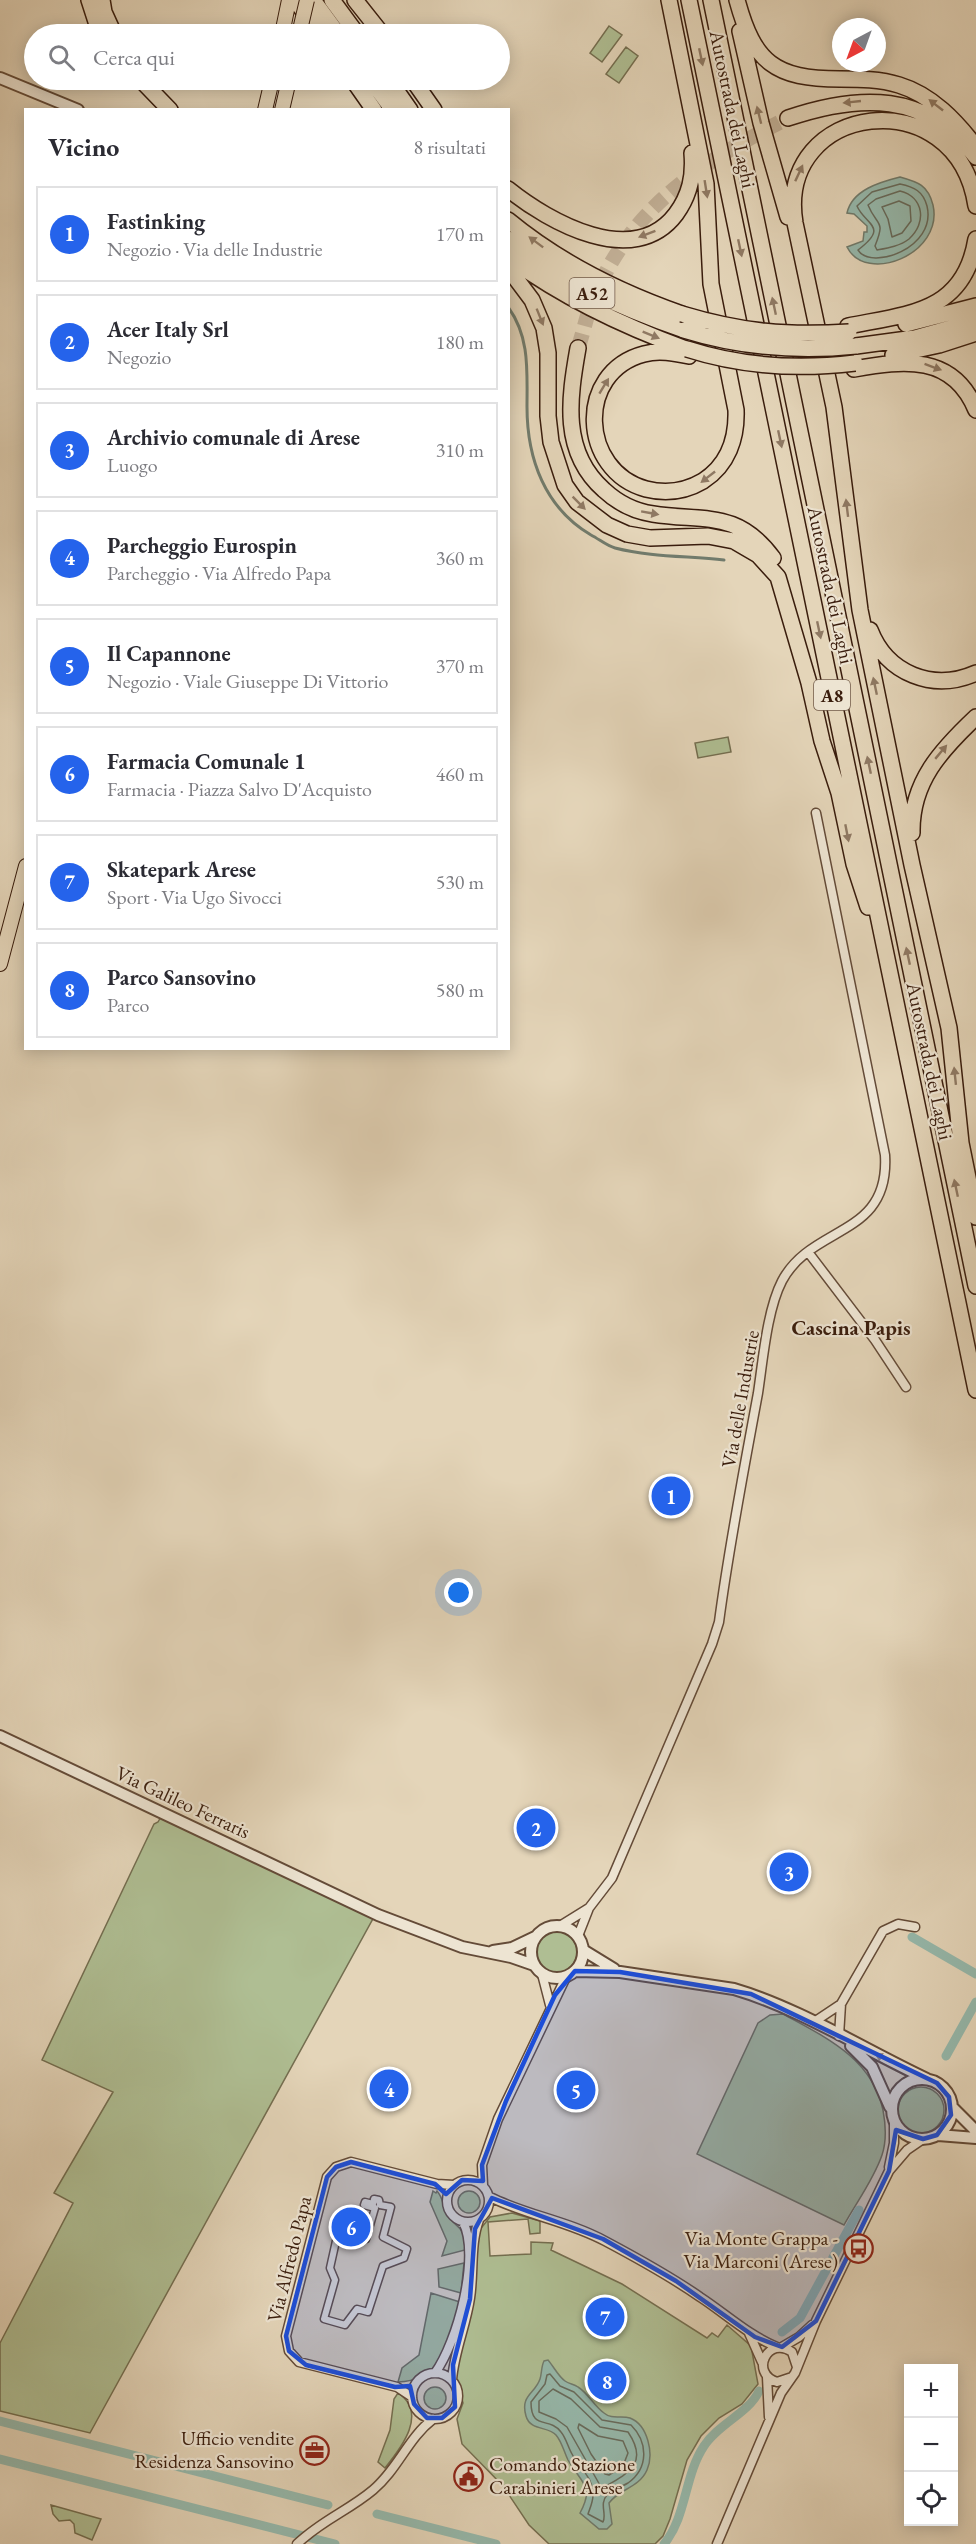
<!DOCTYPE html>
<html lang="it">
<head>
<meta charset="utf-8">
<style>
	body { margin:0; font-family:"EB Garamond",serif; background:#f2f2f3; color:#2b2b33 }
	.controls { position:absolute; right:18px; bottom:18px; display:grid; overflow:hidden; border-radius:0px; box-shadow:0 3px 15px #0003 }
	.controls button { width:54px; height:54px; display:grid; place-items:center; padding:0; border:0; border-bottom:2px solid #e1e1e2; background:#fff; color:#2b2b33; font:30px sans-serif }
	.compass { position:absolute; left:832px; top:18px; width:54px; height:54px; border-radius:50%; background:#fff; box-shadow:0 3px 15px #0003; rotate:221deg }
	.you { position:absolute; left:459px; top:1593px; width:21px; height:21px; margin:-15px; border:4px solid #fff; border-radius:50%; background:#1a73e8; box-shadow:0 0 0 9px #1a73e833 }
	.badge { display:grid; place-items:center; width:39px; height:39px; border-radius:50%; background:#2563eb; color:#fff; font-size:20px; font-weight:700 }
	.pin { position:absolute; translate:-50% -50%; border:3px solid #fff; box-shadow:0 2px 6px #0006 }
	.list { margin:0; padding:0; list-style:none }
	h2 { display:flex; justify-content:space-between; align-items:center; height:78px; margin:0; padding:0 24px; font-size:26px }
	h2 small { font-size:20px; font-weight:400; color:#7c7c81 }
	.list li { display:grid; grid-template-columns:39px 1fr auto; gap:18px; align-items:center; box-sizing:border-box; height:96px; margin:0 12px 12px; padding:0 12px; border:2px solid #e1e1e2; border-radius:0px }
	.list b { display:block; font-size:22px; white-space:nowrap }
	.list p { margin:0; font-size:20px; white-space:nowrap; color:#7c7c81 }
	.list em { font-size:20px; font-style:normal; color:#7c7c81 }
	.icon { flex:none; width:33px; height:33px; fill:none; stroke:currentColor; stroke-width:2; stroke-linecap:round; stroke-linejoin:round }
	.map { position:relative; flex:none; width:976px; height:2544px; overflow:hidden }
	.search { position:absolute; background:#fff; box-shadow:0 3px 15px #0003; left:24px; top:24px; width:486px; height:66px; display:flex; align-items:center; gap:15px; box-sizing:border-box; padding:0 21px; border-radius:33px; color:#7c7c81; font-size:22px }
	.panel { position:absolute; background:#fff; box-shadow:0 3px 15px #0003; left:24px; top:108px; width:486px; height:942px; border-radius:0px }
	.map>svg:first-child { display:block }
</style>
</head>
<body>
<div class="map">
<svg width="976" height="2544" viewBox="0 0 976 2544">
	<rect width="100%" height="100%" fill="#e4d5b9"/>
	<filter id="stains"><feTurbulence type="fractalNoise" baseFrequency=".00333" numOctaves="4"/><feColorMatrix values="0 0 0 0 .2 0 0 0 0 .09 0 0 0 0 .02 0 0 0 .5 -.17"/></filter>
	<radialGradient id="worn" r=".72"><stop offset=".6" stop-color="#630" stop-opacity="0"/><stop offset="1" stop-color="#630" stop-opacity=".3"/></radialGradient>
	<path fill="#afbe93" stroke="#746e50" stroke-width="1.5" d="M609,26L622,35L602,62L590,53Z
		M626,47L638,56L619,83L606,74Z
		M728,737L731,752L698,758L695,743Z
		M162,1815L375,1915L90,2433L0,2411V2343L73,2203L54,2193L113,2092L42,2060L154,1824L158,1822Z
		M535 1952a21 21 0 1 1 42 0a21 21 0 1 1-42 0Z
		M783,2014C825,2037 872,2058 883,2110C886,2126 887,2140 882,2155C874,2179 856,2203 844,2225L697,2154L758,2023L770,2015Z
		M898 2110a23 23 0 1 1 46 0a23 23 0 1 1-46 0Z
		M433,2191L436,2193L437,2191C443,2198 443,2205 447,2213C456,2232 464,2220 465,2250L442,2256L447,2241L430,2202Z
		M458 2202a11 11 0 1 1 22 0a11 11 0 1 1-22 0Z
		M512,2213L540,2221V2233L530,2234L528,2219L488,2222L490,2256L531,2254V2242L553,2243L551,2250L622,2284L707,2338L712,2333L718,2337L727,2325L751,2346L758,2384L742,2404L719,2418L701,2436L687,2460L670,2519L663,2536L655,2544H549L529,2525L503,2486L462,2444L457,2419L463,2403L456,2378L458,2357L474,2300L478,2232L490,2217Z
		M464,2263L461,2293L439,2287L438,2269Z
		M431,2293L460,2302C449,2338 445,2380 398,2382L402,2368L419,2355Z
		M424 2398a11 11 0 1 1 22 0a11 11 0 1 1-22 0Z
		M398,2393C428,2413 402,2447 385,2468L378,2462L390,2430L394,2399Z
		M51,2505L101,2519L92,2540L75,2533L74,2524L70,2520L59,2521L53,2514Z"/>
	<path fill="#96b9ac" stroke="#717b6c" stroke-width="1.5" d="M900,177C918,182 928,185 933,205C944,254 866,285 847,247L863,241L864,232H867V226L854,214L847,213C852,190 880,182 900,177Z
		M548,2360C554,2367 558,2376 565,2381C569,2384 574,2384 578,2387C588,2393 594,2406 604,2413C612,2420 621,2415 630,2418C648,2425 654,2454 647,2470C639,2488 619,2489 609,2503L612,2524L607,2529H599L580,2513C595,2486 581,2483 568,2460C564,2452 562,2442 556,2435C548,2426 530,2431 526,2416C520,2395 535,2394 540,2379C542,2373 541,2367 544,2361Z"/>
	<g fill="none" stroke-linecap="round" stroke-linejoin="round">
		<path stroke="#686b5c" stroke-width="1.5" d="M900,184C914,187 923,191 927,206C937,248 871,271 858,250C890,226 865,225 857,206L872,192Z
			M900,191C924,197 927,223 909,239C900,246 888,248 877,250L875,246C886,219 877,227 868,205L876,199Z
			M899,201L910,206L911,221L902,233L892,237L888,219L882,207Z
			M550,2374L560,2386L574,2392L602,2420L631,2425C648,2442 649,2468 628,2483C621,2487 612,2490 607,2495C599,2504 607,2514 603,2522L588,2514C590,2508 593,2502 593,2495C594,2478 579,2468 572,2454C568,2447 566,2438 561,2432C549,2416 531,2431 531,2402L545,2384L547,2375Z
			M553,2389L571,2399L600,2427L628,2432C649,2463 629,2473 604,2487H601L567,2427L556,2419L539,2412V2401Z
			M579,2424L598,2436L623,2441L628,2453L623,2466L609,2475L605,2474L591,2454L578,2428Z"/>
		<path stroke="#717b6c" stroke-width="3" d="M508,307C530,337 527,371 527,407C527,459 545,508 591,535C599,539 607,546 615,548C650,557 688,556 724,560"/>
		<path stroke="#96b9ac" stroke-width="9" d="M912,1937L976,1974
			M946,2056L976,2002
			M782,2332L800,2318L859,2210
			M0,2421L328,2505
			M0,2459L335,2544
			M377,2514L496,2544
			M664,2544C687,2516 684,2476 704,2446C718,2424 749,2413 759,2391"/>
		<path stroke="#c2b097" stroke-width="15" stroke-dasharray="15 8" stroke-linecap="butt" d="M578,348C584,331 587,312 595,295C634,204 704,161 788,118"/>
		<defs>
			<path id="pedestrian" d="M374,2199L379,2200L380,2205L391,2207L383,2237L407,2249L404,2258L383,2266L368,2312L357,2309L345,2325L324,2319L335,2280L330,2268L338,2232L366,2239L375,2208L364,2205L365,2202L373,2204Z"/>
			<path id="minor" d="M808,1252L875,1340L906,1387
				M560,1926L589,1908L612,1878L712,1644L719,1622C729,1546 744,1469 758,1393C763,1360 767,1310 782,1281C812,1224 890,1238 885,1155L816,813
				M578,1936L589,1908
				M542,1974L550,2005
				M814,2022L841,2004L883,1931L898,1924L915,1927
				M839,2036L841,2004
				M889,2167L894,2143V2120
				M447 2201a21 21 0 1 1 42 0a21 21 0 1 1-42 0Z
				M483,2185L482,2165L498,2119L566,1977
				M490,2197C526,2215 568,2221 605,2241C637,2258 670,2276 700,2297C726,2314 748,2335 777,2347
				M749,2333L762,2362
				M782,2347L799,2337L812,2325
				M435,2373C457,2343 481,2256 463,2222
				M412 2396a23 23 0 1 1 46 0a23 23 0 1 1-46 0Z
				M767,2377L769,2417
				M792,2377L777,2382C749,2373 768,2335 792,2352L797,2367
				M452,2380C454,2352 466,2326 470,2298C474,2273 470,2244 479,2220
				M412,2397L397,2387L299,2362L289,2351L286,2336L327,2177L336,2167L351,2162L437,2184L454,2185
				M297,2544C322,2520 348,2511 373,2490C398,2469 408,2438 433,2419
				M717,2544L781,2393L795,2373L816,2321L889,2171L907,2150L923,2139"/>
			<path id="tertiary" d="M0,78L78,110
				M0,1736L378,1915L462,1947L511,1957L534,1965
				M531 1952a26 26 0 1 1 52 0a26 26 0 1 1-52 0Z
				M583,1950L614,1969
				M493,1951L512,1948L535,1937
				M575,1971L620,1972L734,1989C799,2008 865,2050 927,2079
				M851,2046L872,2067L890,2107
				M892 2109a30 30 0 1 1 60 0a30 30 0 1 1-60 0Z
				M952,2107L976,2131
				M938,2135L976,2138"/>
			<path id="primary" d="M282,34L289,0
				M265,110L272,80
				M282,110L289,80
				M0,964L26,866"/>
			<path id="motorway" d="M89,0L100,34
				M102,0L104,12L114,34
				M295,0L321,34
				M313,0L338,34
				M332,0L357,34
				M355,0L382,34
				M669,0L706,184L711,284L736,410C737,438 728,465 703,481C686,491 666,494 646,489C580,471 575,372 644,354C659,350 674,353 689,356
				M689,0L976,1390
				M711,0L976,1286
				M737,0C754,63 775,79 840,79C860,79 880,79 899,85C932,95 956,121 976,147
				M740,31L761,123L788,217
				M141,80L170,110
				M353,80L374,110
				M371,80L393,110
				M389,80L410,110
				M413,80L434,110
				M788,118C859,94 926,91 976,157
				M508,189C549,222 634,270 676,214C690,195 694,176 692,153
				M976,206C957,78 775,102 795,223L834,407L860,610L912,865L949,1028L961,1143L976,1217
				M508,220C560,263 619,292 682,314
				M508,239C561,281 621,308 684,330
				M508,257C563,298 623,326 686,349
				M508,268L532,300L544,328L548,353V416L551,442L565,485L577,502L607,525L627,534L650,538L708,536L734,541L758,555L778,577L809,683L822,741L839,793L854,864L868,907
				M906,324L976,306
				M848,326C908,314 964,313 976,239
				M856,346L915,338L976,321
				M578,348C569,399 561,452 604,490C618,503 633,511 653,514C703,522 737,509 773,558
				M893,355L939,345L976,333
				M854,369C904,360 953,354 976,410
				M870,630C887,674 933,692 976,673
				M912,833C911,782 941,750 976,717"/>
		</defs>
		<use href="#pedestrian" stroke="#644b38" stroke-width="9"/>
		<use href="#minor" stroke="#644b38" stroke-width="11"/>
		<use href="#tertiary" stroke="#644b38" stroke-width="14"/>
		<use href="#primary" stroke="#3a1d0d" stroke-width="16"/>
		<use href="#motorway" stroke="#3a1d0d" stroke-width="18"/>
		<use href="#pedestrian" stroke="#ede4d2" stroke-width="6"/>
		<use href="#minor" stroke="#ede4d2" stroke-width="8"/>
		<use href="#tertiary" stroke="#ede4d2" stroke-width="10"/>
		<use href="#primary" stroke="#e4d5b9" stroke-width="14"/>
		<use href="#motorway" stroke="#e4d5b9" stroke-width="15"/>
		<defs>
			<path id="primary-bridge" d="M299,34L307,0"/>
			<path id="motorway-bridge" d="M682,314C742,332 787,336 849,332
				M684,330C742,348 797,352 856,346
				M687,349C743,367 797,370 855,363"/>
		</defs>
		<use href="#primary-bridge" stroke="#3a1d0d" stroke-width="16" stroke-linecap="butt"/>
		<use href="#motorway-bridge" stroke="#3a1d0d" stroke-width="18" stroke-linecap="butt"/>
		<use href="#primary-bridge" stroke="#e4d5b9" stroke-width="14"/>
		<use href="#motorway-bridge" stroke="#e4d5b9" stroke-width="15"/>
	</g>
	<defs><path id="oneway-solid" d="M-6-.8H1V-3.2L6.5 0L1 3.2V.8H-6Z" transform="scale(1.5)"/></defs>
	<g fill="#8f7963">
		<use href="#oneway-solid" transform="translate(701 57) rotate(78)"/>
		<use href="#oneway-solid" transform="translate(852 102) rotate(174)"/>
		<use href="#oneway-solid" transform="translate(936 105) rotate(-142)"/>
		<use href="#oneway-solid" transform="translate(759 115) rotate(-104)"/>
		<use href="#oneway-solid" transform="translate(799 173) rotate(-65)"/>
		<use href="#oneway-solid" transform="translate(706 189) rotate(81)"/>
		<use href="#oneway-solid" transform="translate(647 234) rotate(159)"/>
		<use href="#oneway-solid" transform="translate(536 242) rotate(-143)"/>
		<use href="#oneway-solid" transform="translate(740 248) rotate(78)"/>
		<use href="#oneway-solid" transform="translate(774 306) rotate(-102)"/>
		<use href="#oneway-solid" transform="translate(540 317) rotate(68)"/>
		<use href="#oneway-solid" transform="translate(651 335) rotate(22)"/>
		<use href="#oneway-solid" transform="translate(933 367) rotate(20)"/>
		<use href="#oneway-solid" transform="translate(604 386) rotate(-59)"/>
		<use href="#oneway-solid" transform="translate(780 439) rotate(78)"/>
		<use href="#oneway-solid" transform="translate(708 477) rotate(142)"/>
		<use href="#oneway-solid" transform="translate(579 503) rotate(45)"/>
		<use href="#oneway-solid" transform="translate(847 508) rotate(-97)"/>
		<use href="#oneway-solid" transform="translate(650 513) rotate(10)"/>
		<use href="#oneway-solid" transform="translate(819 630) rotate(78)"/>
		<use href="#oneway-solid" transform="translate(875 686) rotate(-102)"/>
		<use href="#oneway-solid" transform="translate(941 752) rotate(-50)"/>
		<use href="#oneway-solid" transform="translate(869 765) rotate(-102)"/>
		<use href="#oneway-solid" transform="translate(847 833) rotate(79)"/>
		<use href="#oneway-solid" transform="translate(908 956) rotate(-102)"/>
		<use href="#oneway-solid" transform="translate(955 1076) rotate(-96)"/>
		<use href="#oneway-solid" transform="translate(956 1188) rotate(-102)"/>
	</g>
	<use fill="#9c8a79" href="#oneway-solid" transform="translate(883 2058) rotate(-153)"/>
	<path fill="#1d4ed8" fill-opacity="0.2" stroke="#1d4ed8" stroke-width="4.5" stroke-linejoin="round" d="M575,1971L620,1972L751,1994L937,2083L949,2097L951,2115L937,2135L923,2139L896,2130L889,2171L816,2321L782,2347L755,2337L676,2281L603,2239L492,2198L475,2229L470,2299L453,2365L455,2407L442,2418H427L414,2404L410,2386L395,2387L306,2365L289,2351L286,2336L327,2177L336,2167L351,2162L435,2184L446,2194L462,2180L483,2181L482,2165L506,2101L555,1995Z"/>
	<defs>
		<symbol id="bus-ring" viewBox="-11 -11 22 22"><circle r="9.5" fill="#ede4d2" stroke="#8f2418" stroke-width="1.5"/><path d="M-5-6H5V4H4V6H2V4H-2V6H-4V4H-5ZM-3.5-4V0h7V-4ZM-3.5 1.2v1.5H-2V1.2ZM2 1.2v1.5H3.5V1.2Z" fill="#8f2418"/></symbol>
		<symbol id="office-ring" viewBox="-11 -11 22 22"><circle r="9.5" fill="#ede4d2" stroke="#8f2418" stroke-width="1.5"/><path d="M-6-3h4V-5.5h4V-3h4V5H-6ZM-1-4.5V-3h2v-1.5ZM-6 0V1H6V0Z" fill="#8f2418"/></symbol>
		<symbol id="civic-ring" viewBox="-11 -11 22 22"><circle r="9.5" fill="#ede4d2" stroke="#8f2418" stroke-width="1.5"/><path d="M-.6-6.5H3V-4.5H.6V-3L4-1V1h2V6H-6V1h2V-1L-.6-3ZM-1.2 2.5V6h2.4V2.5Z" fill="#8f2418"/></symbol>
	</defs>
	<g fill-rule="evenodd">
		<use href="#bus-ring" x="842" y="2232" width="33" height="33"/>
		<use href="#office-ring" x="298" y="2434" width="33" height="33"/>
		<use href="#civic-ring" x="452" y="2460" width="33" height="33"/>
	</g>
	<g text-anchor="middle" dominant-baseline="central" stroke-width="4.5" stroke-linejoin="round" paint-order="stroke">
		<g fill="#ede4d2" stroke="#705948" stroke-width="1.5">
			<rect x="569.5" y="278" width="45" height="30" rx="4.5"/>
			<rect x="814" y="680" width="36" height="30" rx="4.5"/>
		</g>
		<g font-size="18" font-weight="bold" fill="#3a1d0d">
			<text x="592" y="293">A52</text>
			<text x="832" y="695">A8</text>
		</g>
		<g font-size="20" fill="#3a1d0d" stroke="#ede4d2">
			<text transform="translate(733 109) rotate(78)">Autostrada dei Laghi</text>
			<text transform="translate(831 585) rotate(78)">Autostrada dei Laghi</text>
			<text transform="translate(930 1061) rotate(78)">Autostrada dei Laghi</text>
			<text transform="translate(740 1399) rotate(-80)">Via delle Industrie</text>
			<text transform="translate(183 1802) rotate(25)">Via Galileo Ferraris</text>
			<text transform="translate(289 2259) rotate(-76)">Via Alfredo Papa</text>
		</g>
		<g font-size="20" fill="#3a1d0d" stroke="#ede4d2" text-anchor="end">
			<text x="838" y="2238">Via Monte Grappa -<tspan x="838" dy="23">Via Marconi (Arese)</tspan></text>
			<text x="294" y="2438">Ufficio vendite<tspan x="294" dy="23">Residenza Sansovino</tspan></text>
			<text x="489" y="2464" text-anchor="start">Comando Stazione<tspan x="489" dy="23">Carabinieri Arese</tspan></text>
		</g>
		<g font-size="21" font-weight="bold" fill="#3a1d0d" stroke="#ede4d2">
			<text x="851" y="1327">Cascina Papis</text>
		</g>
	</g>
	<rect width="100%" height="100%" filter="url(#stains)"/>
	<rect width="100%" height="100%" fill="url(#worn)"/>
</svg>
<div class="controls">
<button>+</button>
<button>−</button>
<button><svg class="icon" aria-label="locate" viewBox="0 0 24 24"><circle cx="12" cy="12" r="6"/><path d="M12 2v4M12 18v4M2 12h4M18 12h4"/></svg></button>
</div>
<svg class="compass" viewBox="-18 -18 36 36"><path d="M0-13l5 13h-10z" fill="#e53935"/><path d="M0 13l5-13h-10z" fill="#7c7c81"/></svg>
<div class="you"></div>
<div class="pin badge" style="left:671px;top:1496px">1</div>
<div class="pin badge" style="left:536px;top:1828px">2</div>
<div class="pin badge" style="left:789px;top:1872px">3</div>
<div class="pin badge" style="left:389px;top:2089px">4</div>
<div class="pin badge" style="left:576px;top:2090px">5</div>
<div class="pin badge" style="left:351px;top:2227px">6</div>
<div class="pin badge" style="left:605px;top:2317px">7</div>
<div class="pin badge" style="left:607px;top:2381px">8</div>
<div class="search"><svg class="icon" aria-label="search" viewBox="0 0 24 24"><circle cx="10" cy="10" r="6"/><path d="M15 15l6 6"/></svg>Cerca qui</div>
<section class="panel">
<h2>Vicino<small>8 risultati</small></h2>
<ul class="list">
<li><span class="badge">1</span><div><b>Fastinking</b><p>Negozio · Via delle Industrie</p></div><em>170 m</em></li>
<li><span class="badge">2</span><div><b>Acer Italy Srl</b><p>Negozio</p></div><em>180 m</em></li>
<li><span class="badge">3</span><div><b>Archivio comunale di Arese</b><p>Luogo</p></div><em>310 m</em></li>
<li><span class="badge">4</span><div><b>Parcheggio Eurospin</b><p>Parcheggio · Via Alfredo Papa</p></div><em>360 m</em></li>
<li><span class="badge">5</span><div><b>Il Capannone</b><p>Negozio · Viale Giuseppe Di Vittorio</p></div><em>370 m</em></li>
<li><span class="badge">6</span><div><b>Farmacia Comunale 1</b><p>Farmacia · Piazza Salvo D'Acquisto</p></div><em>460 m</em></li>
<li><span class="badge">7</span><div><b>Skatepark Arese</b><p>Sport · Via Ugo Sivocci</p></div><em>530 m</em></li>
<li><span class="badge">8</span><div><b>Parco Sansovino</b><p>Parco</p></div><em>580 m</em></li>
</ul>
</section>
</div>
</body>
</html>
